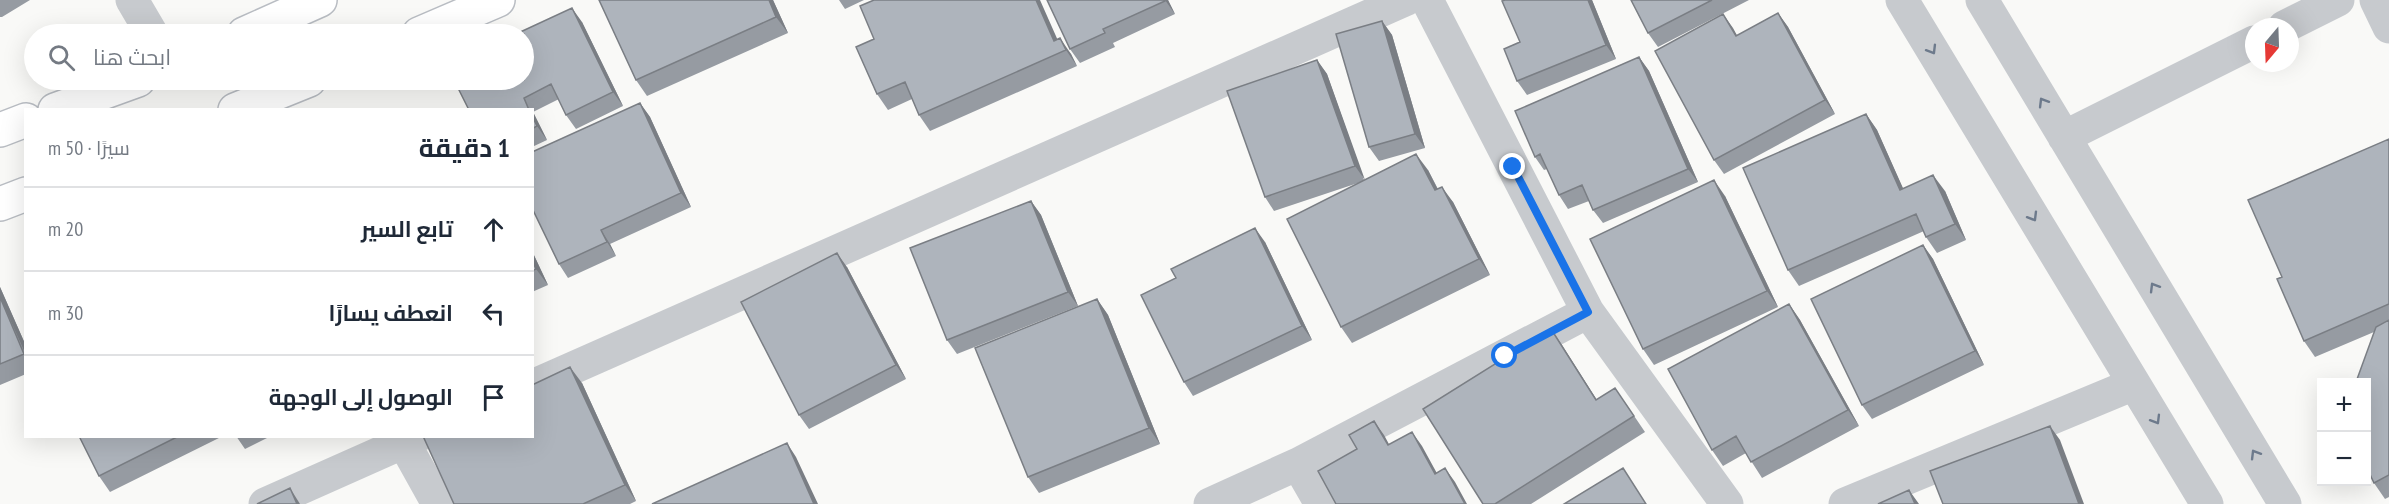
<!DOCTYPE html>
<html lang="ar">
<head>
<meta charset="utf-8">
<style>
	body { margin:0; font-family:"PT Sans Narrow",Cairo,sans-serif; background:#f2f2f3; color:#1f2937; direction:rtl }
	.controls { position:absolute; right:18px; bottom:18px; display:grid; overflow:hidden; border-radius:0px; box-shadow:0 6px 24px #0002 }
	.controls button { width:54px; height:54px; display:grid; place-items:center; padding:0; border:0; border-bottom:2px solid #e0e1e3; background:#fff; color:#1f2937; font:30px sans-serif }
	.compass { position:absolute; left:2245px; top:18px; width:54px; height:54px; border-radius:50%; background:#fff; box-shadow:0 6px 24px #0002; rotate:199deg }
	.stop { position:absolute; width:18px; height:18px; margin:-14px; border:4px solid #1a73e8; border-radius:50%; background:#fff }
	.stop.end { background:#1a73e8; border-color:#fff; box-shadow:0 2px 6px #0008 }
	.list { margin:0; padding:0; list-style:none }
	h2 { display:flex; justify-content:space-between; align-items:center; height:78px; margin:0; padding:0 24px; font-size:26px }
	h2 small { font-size:20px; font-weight:400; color:#747a83 }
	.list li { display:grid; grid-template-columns:39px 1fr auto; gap:18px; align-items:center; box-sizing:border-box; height:84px; padding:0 24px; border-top:2px solid #e0e1e3 }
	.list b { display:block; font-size:22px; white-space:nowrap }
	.list em { font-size:20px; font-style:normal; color:#747a83 }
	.icon { flex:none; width:33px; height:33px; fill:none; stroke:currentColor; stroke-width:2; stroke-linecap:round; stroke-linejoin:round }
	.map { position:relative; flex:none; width:2389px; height:504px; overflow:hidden; direction:ltr }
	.search { position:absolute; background:#fff; box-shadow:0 6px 24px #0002; left:24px; top:24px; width:510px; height:66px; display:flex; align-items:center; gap:15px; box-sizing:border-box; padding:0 21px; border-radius:33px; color:#747a83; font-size:22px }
	.panel { position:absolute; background:#fff; box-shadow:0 6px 24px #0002; left:24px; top:108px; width:510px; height:330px; border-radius:0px; direction:rtl }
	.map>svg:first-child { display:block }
</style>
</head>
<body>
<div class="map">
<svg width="2389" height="504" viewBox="0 0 2389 504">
	<rect width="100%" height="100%" fill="#f9f9f7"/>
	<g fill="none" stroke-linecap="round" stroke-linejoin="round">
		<defs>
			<path id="secondary" d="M244,34L320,0
				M419,34L498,0
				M55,110L138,80
				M235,110L309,80
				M0,130L26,120
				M0,204L26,194"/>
		</defs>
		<use href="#secondary" stroke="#b9bdc3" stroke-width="36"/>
		<path stroke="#c7cace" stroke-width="33" d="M132,0L152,34
			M1427,0L1588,312L1727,504
			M1902,0L2207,504
			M1982,0L2285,504
			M2376,0L2389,27
			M2284,27L2338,0
			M2064,137L2254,42
			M532,386L1405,0
			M404,443L438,504
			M1298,464L1321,504
			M265,504L418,436
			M1210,504L1298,464L1588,312
			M1845,504L2134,384"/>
		<use href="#secondary" stroke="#fff" stroke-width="33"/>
	</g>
	<path fill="#969ba2" d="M0,0H30L2,17H0Z
		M599,0H773L788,33L647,96L636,80Z
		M839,0H864L845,9Z
		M1047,0H1168L1175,14L1113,43L1115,47L1080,63L1070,49Z
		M1505,0H1592L1616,59L1527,95L1517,81L1520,42Z
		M1631,0H1749L1658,47L1648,33Z
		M1778,13L1788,27L1835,114L1724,174L1714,160L1723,14L1737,36Z
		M1382,21L1392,35L1425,148L1379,161L1369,147Z
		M582,22L623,106L576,129L566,115L559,99L533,112L547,140L532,147V110H469Z
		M1057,40L1071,54L1077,66L930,131L919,115L912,99L888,110L877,94L856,47Z
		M1639,57L1649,71L1698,182L1603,223L1593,210L1589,201L1568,209L1559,195L1547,169L1544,170L1535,157Z
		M1317,60L1327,74L1364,180L1428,170L1438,189L1453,202L1490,275L1352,343L1341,327L1361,182L1274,211L1265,197Z
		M640,103L650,117L691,207L610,244L616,256L568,278L559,264Z
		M1866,114L1877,130L1903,189L1945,191L1966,240L1937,253L1926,237L1924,231L1799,286L1788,270Z
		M2389,139V497L2385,499L2374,483V332L2315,357L2304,341L2282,277Z
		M1725,196L1778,307L1654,365L1643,349Z
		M1031,201L1041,215L1078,306L957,354L947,340Z
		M1265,242L1312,340L1193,396L1184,382Z
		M1923,245L1933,259L1984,365L1872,419L1862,405Z
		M532,251L548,285L532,292Z
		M847,267L906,379L809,429L799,415Z
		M0,287L26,346V374L0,385Z
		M1097,299L1108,315L1160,444L1039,493L1028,477Z
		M1789,304L1800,320L1859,426L1762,478L1746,453L1723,466L1712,450Z
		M1551,329L1596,399L1626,404L1645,432L1531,504H1483Z
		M582,383L636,501L630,504H454Z
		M79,436H223L110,492L99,476Z
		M236,436H271L245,449Z"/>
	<path fill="#7a7e84" d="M769,0H773L788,33L776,17Z
		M1036,0H1040L1063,52L1054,41Z
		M1165,0H1168L1175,14Z
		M1588,0H1592L1616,59L1606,45Z
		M572,8L582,22L623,106L613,92Z
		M1778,13L1788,27L1835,114L1825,100Z
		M1723,14L1733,28L1745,50L1736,36Z
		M1382,21L1392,35L1425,148L1415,134Z
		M1060,38L1071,54L1077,66L1066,50Z
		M1639,57L1649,71L1698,182L1688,169Z
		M1317,60L1327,74L1365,180L1355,166Z
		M640,103L650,117L691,207L681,193Z
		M532,110L547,140L537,126L532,116Z
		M1866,114L1877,130L1911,206L1900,190Z
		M1416,154L1428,170L1446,206L1435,190Z
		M1933,175L1945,191L1966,240L1955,224Z
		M1714,180L1725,196L1778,307L1767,291Z
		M1442,187L1453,202L1490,275L1479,259Z
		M1031,201L1041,215L1078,306L1068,292Z
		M1255,228L1265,242L1312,340L1302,326Z
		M601,230L610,244L616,256L607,242Z
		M1923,245L1933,259L1984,365L1975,351Z
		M532,251L548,285L536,269L532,260Z
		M837,253L847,267L906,379L896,365Z
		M0,287L26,346V355L0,297Z
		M1097,299L1108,315L1160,444L1149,428Z
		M1789,304L1800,320L1859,426L1848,410Z
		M1551,329L1562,345L1607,416L1596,400Z
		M570,367L582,383L636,501L625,485Z
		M1374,421L1384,435L1397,459L1388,445Z
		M2050,426L2060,440L2084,504H2079Z
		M1412,432L1422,446L1445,488L1435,474Z
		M787,443L796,457L818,504H814Z
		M1445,468L1455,482L1467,504H1465Z
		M290,488L300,504H297Z
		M1909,490L1919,504H1915Z"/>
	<path fill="#aeb4bc" stroke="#7a7e84" stroke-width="1.5" d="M599,0H769L776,17L636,80Z
		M874,0H1036L1054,41L1060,38L1066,50L919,115L905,82L877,94L856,47L874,39L860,6Z
		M1047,0H1165V1L1103,29L1105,33L1070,49Z
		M1505,0H1588L1606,45L1517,81L1504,49L1520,42L1502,1Z
		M1631,0H1712L1648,33Z
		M572,8L613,92L566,115L551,84L524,98L529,110H469L454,80H524V34H516Z
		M1778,13L1825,100L1714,160L1655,51L1723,14L1736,36Z
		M1382,21L1415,134L1369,147L1336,34Z
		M1639,57L1688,169L1593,210L1582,185L1559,195L1540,154L1535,157L1515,111Z
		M1317,60L1355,166L1265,197L1227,91Z
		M640,103L681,193L601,230L607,242L559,264L532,208V152Z
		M1866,114L1900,190L1933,175L1955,224L1926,237L1916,214L1788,270L1743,168Z
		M532,116L537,126L532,129Z
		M2389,139V304L2304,341L2277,279L2282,277L2248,200Z
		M1416,154L1435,190L1442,187L1479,259L1341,327L1287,219Z
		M1714,180L1767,291L1643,349L1590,239Z
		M1031,201L1068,292L947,340L910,248Z
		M1255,228L1302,326L1184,382L1141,295L1176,278L1171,269Z
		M1923,245L1975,351L1862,405L1811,299Z
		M837,253L896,365L799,415L741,302Z
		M532,260L536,269L532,271Z
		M0,297L24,354L0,364Z
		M1097,299L1149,428L1028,477L975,348Z
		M1789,304L1848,410L1751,462L1736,436L1712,450L1668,369Z
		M2389,320V475L2374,483L2367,468V382H2356L2376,327Z
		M1551,329L1596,400L1615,388L1634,416L1495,504H1483L1423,409Z
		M570,367L625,485L583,504H454L423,436H532V385Z
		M1374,421L1388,445L1412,432L1435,474L1445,468L1465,504H1336L1318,471L1357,449L1349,435Z
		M2050,426L2079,504H1943L1930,471Z
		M79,436H179L99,476Z
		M787,443L814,504H652Z
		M1623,468L1646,504H1564Z
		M290,488L297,504H257Z
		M1909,490L1915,504H1878Z"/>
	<defs><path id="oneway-chevron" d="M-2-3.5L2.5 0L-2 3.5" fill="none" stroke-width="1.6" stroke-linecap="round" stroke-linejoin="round" transform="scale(1.5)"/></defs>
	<g stroke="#6d7a8c">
		<use href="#oneway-chevron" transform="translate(1932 50) rotate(59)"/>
		<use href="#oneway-chevron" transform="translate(2043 102) rotate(-121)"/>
		<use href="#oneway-chevron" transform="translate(2033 217) rotate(59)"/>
		<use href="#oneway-chevron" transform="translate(2154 287) rotate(-121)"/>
		<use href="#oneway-chevron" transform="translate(2156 420) rotate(59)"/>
		<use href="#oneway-chevron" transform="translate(2255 454) rotate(-121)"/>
	</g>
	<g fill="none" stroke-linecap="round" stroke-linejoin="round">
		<path stroke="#1a73e8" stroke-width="8" d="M1505,356L1588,312L1513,167"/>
	</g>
</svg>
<div class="controls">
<button>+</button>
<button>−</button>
</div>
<svg class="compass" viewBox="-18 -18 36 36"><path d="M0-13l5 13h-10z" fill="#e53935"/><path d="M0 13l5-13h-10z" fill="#747a83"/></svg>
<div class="stop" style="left:1505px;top:356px"></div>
<div class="stop end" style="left:1513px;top:167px"></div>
<div class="search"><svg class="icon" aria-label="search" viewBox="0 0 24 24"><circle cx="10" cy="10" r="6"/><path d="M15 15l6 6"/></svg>ابحث هنا</div>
<section class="panel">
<h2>1 دقيقة<small>سيرًا · 50 m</small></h2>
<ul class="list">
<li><svg class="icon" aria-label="ahead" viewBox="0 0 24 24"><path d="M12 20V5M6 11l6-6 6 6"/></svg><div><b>تابع السير</b></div><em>20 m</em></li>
<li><svg class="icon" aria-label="left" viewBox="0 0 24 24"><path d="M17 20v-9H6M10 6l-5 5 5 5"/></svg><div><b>انعطف يسارًا</b></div><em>30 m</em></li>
<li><svg class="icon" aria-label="arrive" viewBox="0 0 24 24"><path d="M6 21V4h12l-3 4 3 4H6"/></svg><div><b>الوصول إلى الوجهة</b></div></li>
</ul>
</section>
</div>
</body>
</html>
